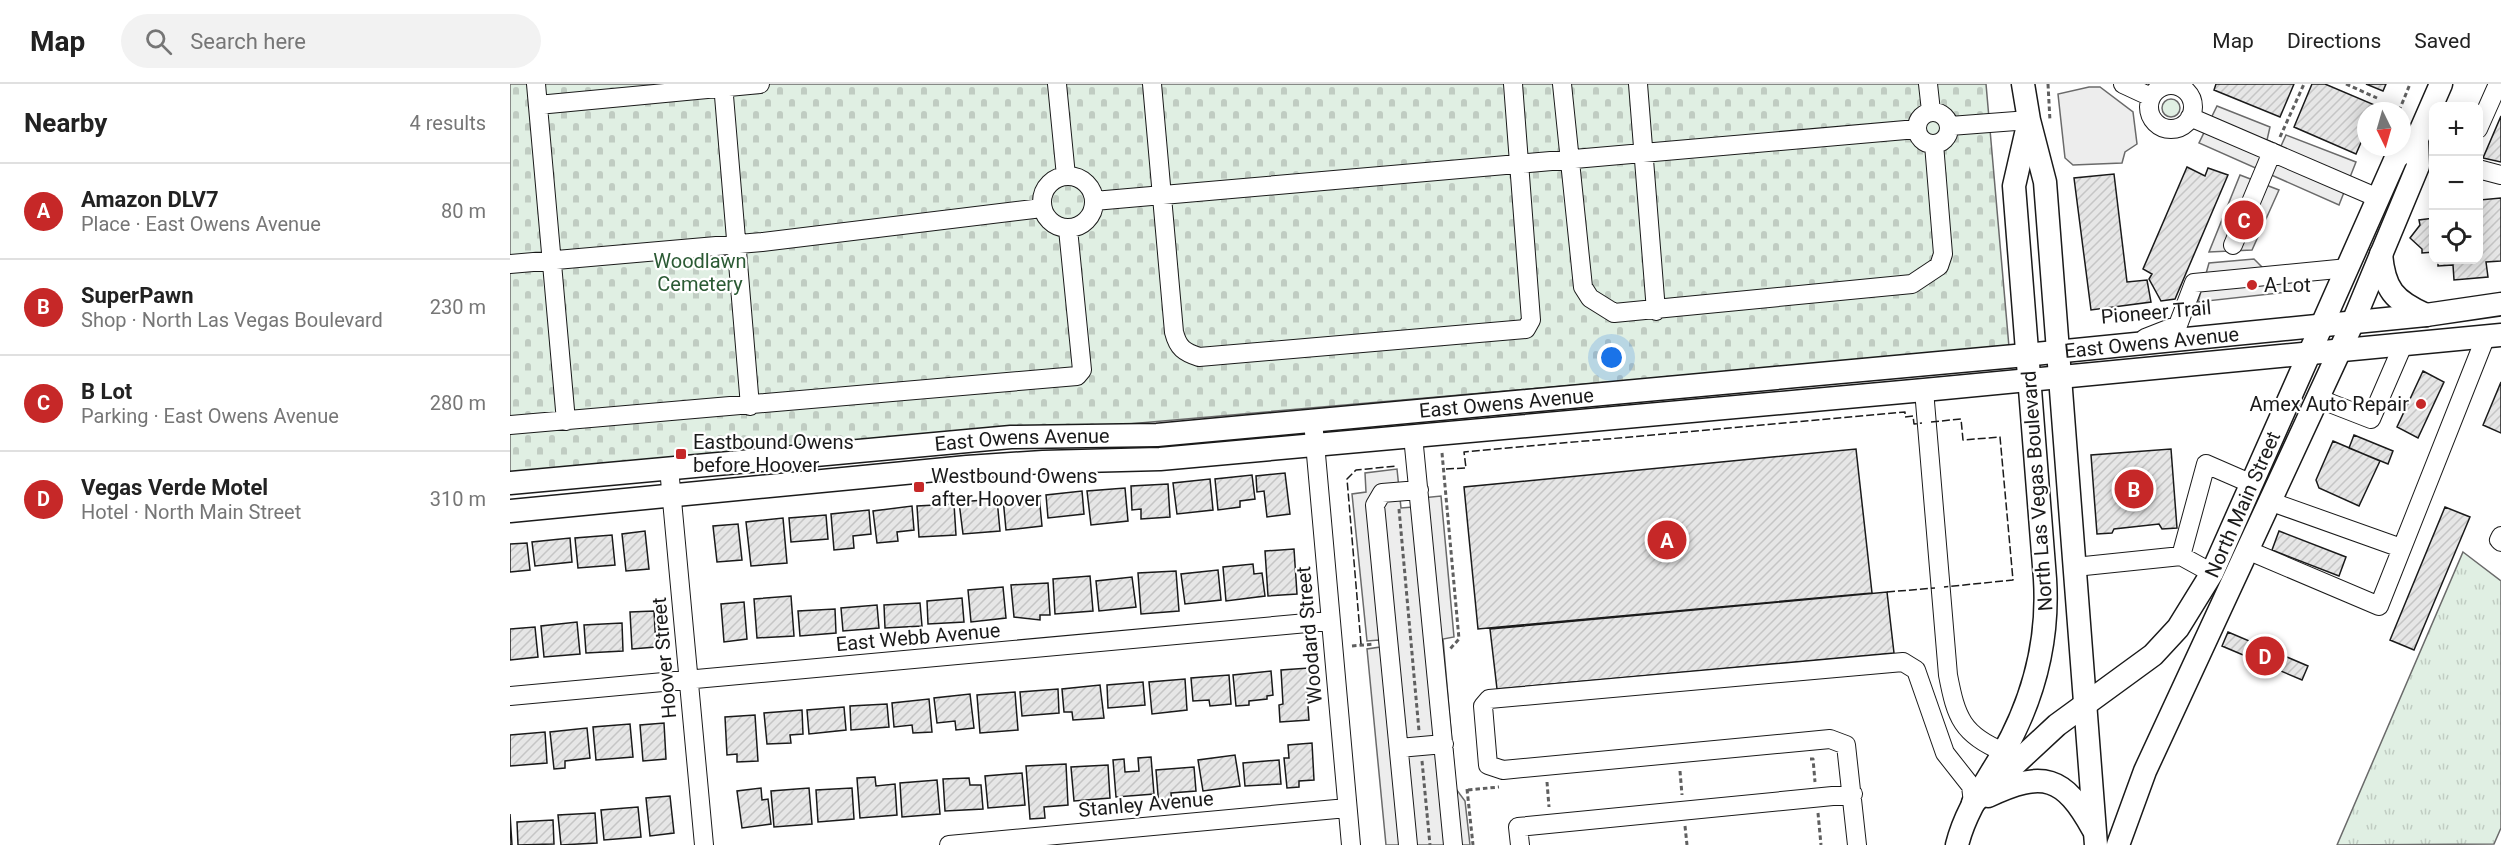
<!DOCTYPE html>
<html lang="en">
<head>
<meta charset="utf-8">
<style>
	body { margin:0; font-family:Roboto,sans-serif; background:#f2f2f2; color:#222 }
	.controls { position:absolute; right:18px; top:18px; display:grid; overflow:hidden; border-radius:12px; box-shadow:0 3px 15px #0003 }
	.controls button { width:54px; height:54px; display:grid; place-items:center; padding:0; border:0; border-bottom:2px solid #e0e0e0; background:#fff; color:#222; font:30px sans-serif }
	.compass { position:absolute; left:1847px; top:18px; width:54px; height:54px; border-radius:50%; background:#fff; box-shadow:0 3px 15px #0003; rotate:175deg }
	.you { position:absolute; left:1102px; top:274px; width:21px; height:21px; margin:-15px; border:4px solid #fff; border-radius:50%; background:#1a73e8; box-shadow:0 0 0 9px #1a73e833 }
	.badge { display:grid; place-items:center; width:39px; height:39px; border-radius:50%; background:#c62828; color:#fff; font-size:20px; font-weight:700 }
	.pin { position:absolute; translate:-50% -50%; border:3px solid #fff; box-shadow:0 2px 6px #0006 }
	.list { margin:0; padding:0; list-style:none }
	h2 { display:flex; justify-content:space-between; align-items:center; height:78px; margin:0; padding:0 24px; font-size:26px }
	h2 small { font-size:20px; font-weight:400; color:#767676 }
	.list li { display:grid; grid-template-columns:39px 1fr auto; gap:18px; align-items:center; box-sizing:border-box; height:96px; padding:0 24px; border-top:2px solid #e0e0e0 }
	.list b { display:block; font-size:22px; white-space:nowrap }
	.list p { margin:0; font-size:20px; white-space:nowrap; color:#767676 }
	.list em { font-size:20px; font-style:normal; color:#767676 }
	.icon { flex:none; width:33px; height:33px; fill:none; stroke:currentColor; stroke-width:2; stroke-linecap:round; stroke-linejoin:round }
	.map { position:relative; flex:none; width:1991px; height:761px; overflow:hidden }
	header { display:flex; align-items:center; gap:36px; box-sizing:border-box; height:84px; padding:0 30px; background:#fff; border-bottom:2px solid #e0e0e0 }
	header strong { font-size:28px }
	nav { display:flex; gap:33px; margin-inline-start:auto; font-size:21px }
	.search { width:420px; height:54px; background:#f2f2f2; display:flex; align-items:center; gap:15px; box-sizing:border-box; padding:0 21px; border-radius:33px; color:#767676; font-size:22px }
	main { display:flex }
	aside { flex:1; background:#fff }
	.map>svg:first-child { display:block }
</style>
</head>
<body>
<header>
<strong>Map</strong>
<div class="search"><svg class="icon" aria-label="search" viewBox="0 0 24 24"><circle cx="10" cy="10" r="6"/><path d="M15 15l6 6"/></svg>Search here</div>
<nav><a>Map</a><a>Directions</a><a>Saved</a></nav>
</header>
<main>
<aside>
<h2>Nearby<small>4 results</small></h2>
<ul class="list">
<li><span class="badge">A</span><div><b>Amazon DLV7</b><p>Place · East Owens Avenue</p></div><em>80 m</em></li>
<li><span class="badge">B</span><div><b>SuperPawn</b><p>Shop · North Las Vegas Boulevard</p></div><em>230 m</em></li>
<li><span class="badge">C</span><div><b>B Lot</b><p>Parking · East Owens Avenue</p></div><em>280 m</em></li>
<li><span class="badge">D</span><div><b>Vegas Verde Motel</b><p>Hotel · North Main Street</p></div><em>310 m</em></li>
</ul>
</aside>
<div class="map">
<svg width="1991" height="761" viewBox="0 0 1991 761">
	<defs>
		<pattern id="grass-tufts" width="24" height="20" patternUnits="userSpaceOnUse" patternTransform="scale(1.5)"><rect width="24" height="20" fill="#e0efe3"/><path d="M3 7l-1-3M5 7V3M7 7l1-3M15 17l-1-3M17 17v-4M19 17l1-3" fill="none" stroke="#c0ccc2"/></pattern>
		<pattern id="cemetery-stones" width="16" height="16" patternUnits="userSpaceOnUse" patternTransform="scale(1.5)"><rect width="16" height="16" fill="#e0efe3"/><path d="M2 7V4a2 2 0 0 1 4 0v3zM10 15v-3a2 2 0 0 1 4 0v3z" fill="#c0ccc2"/></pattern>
		<pattern id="building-hatch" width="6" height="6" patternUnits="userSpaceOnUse" patternTransform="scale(1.5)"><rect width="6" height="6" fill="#e6e6e6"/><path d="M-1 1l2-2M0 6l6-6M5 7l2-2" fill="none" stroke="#c5c5c5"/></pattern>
	</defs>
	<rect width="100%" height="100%" fill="#fff"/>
	<path fill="url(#grass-tufts)" stroke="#6a6a6a" stroke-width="1.5" d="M1652 24a9 9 0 1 1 18 0a9 9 0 1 1-18 0Z
		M1953,468L1991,497V744L1984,760L1827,761Z"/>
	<path fill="url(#cemetery-stones)" stroke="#6a6a6a" stroke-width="1.5" d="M0,0H1476L1499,263L0,394Z"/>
	<path fill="#ededed" stroke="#6a6a6a" stroke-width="1.5" d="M1579,3H1590L1623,28L1627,60L1615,68L1612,79L1563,81L1555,74L1548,10Z
		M1707,22L1760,43L1757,56L1771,62L1776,51L1846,78L1829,121L1689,59Z
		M1730,91L1769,106L1742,166L1699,168Z
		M1744,175L1757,188L1794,194L1788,207L1688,218L1699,179Z
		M887,385L891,424L903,423L902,415L931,412L944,553L933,555L946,705L955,717L960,761H876L857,565L870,563L869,556L857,557L842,410L856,408L855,389Z"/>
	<path fill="url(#building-hatch)" stroke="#1a1a1a" stroke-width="1.5" d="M1706,0H1784L1770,33L1704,6Z
		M1802,0H1815L1867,22L1864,27H1856V47L1846,70L1784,43Z
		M1856,0H1876L1873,7Z
		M1991,32V78L1973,74Z
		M1677,83L1695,92L1698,84L1718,91L1665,215L1651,217L1639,195L1642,190L1633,185Z
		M1604,90L1617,198L1637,196L1641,218L1581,226L1564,94Z
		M1968,101L1970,116L1991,114V177L1976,178L1978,193L1944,196L1943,181L1928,182V176H1968Z
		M1924,134V168L1912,169V165L1900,154L1910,141L1909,136Z
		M1913,287L1934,298L1908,354L1887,343Z
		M1991,298V349L1973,341Z
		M1844,351L1883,367L1878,380L1839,364Z
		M1823,357L1870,377L1849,422L1809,404L1806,396Z
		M1346,365L1362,509L968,545L954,403Z
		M1661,365L1667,444L1652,445L1649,440L1604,445L1602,449L1587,450L1581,371Z
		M775,389L780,430L757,433L754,407L747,408L746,392Z
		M742,391L745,415L730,417V423L708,426L705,395Z
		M700,395L703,426L667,430L663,399Z
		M658,400L660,433L631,435V425L622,426L621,402Z
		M615,404L618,437L581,441L577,407Z
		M572,407L574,430L538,434L536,411Z
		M529,411L532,442L496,446L493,414Z
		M487,415L490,447L453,450L449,418Z
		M444,420L446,451L409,453L407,422Z
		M402,422L404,446L387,448L388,457L367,459L363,427Z
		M1935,423L1960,433L1904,566L1880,556Z
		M359,426L361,450L343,452L344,464L324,466L321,430Z
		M316,431L318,455L281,458L279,434Z
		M273,434L277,479L241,482L236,438Z
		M228,440L232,476L207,478L203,442Z
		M135,447L139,485L116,487L112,450Z
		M1769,447L1836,473L1829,492L1762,466Z
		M102,451L105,481L68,484L65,454Z
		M60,454L62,478L25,482L22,458Z
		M17,459L20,486L0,488V460Z
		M784,465L787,510L758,512L755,467Z
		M743,480L744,490L752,489L755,512L716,517L713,483Z
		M708,486L711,516L675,520L671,490Z
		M666,487L669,527L631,530L628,489Z
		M580,492L583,527L545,530L543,495Z
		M622,493L626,523L589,527L586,497Z
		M538,499L540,531H530V536L504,533L501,501Z
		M493,503L496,534L461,538L458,506Z
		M1377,508L1384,569L987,605L980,545Z
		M281,512L284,552L247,554L244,515Z
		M452,514L454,538L418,540L417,517Z
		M234,518L237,555L214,558L211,520Z
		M410,519L412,542L375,544L374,521Z
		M367,521L369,544L333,547L331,524Z
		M325,525L326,549L290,552L288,527Z
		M144,527L146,563L122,565L120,528Z
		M67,538L70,570L34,573L31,542Z
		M112,539L113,567L76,569L74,541Z
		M25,543L28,573L0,576V545Z
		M1718,548L1798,582L1792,596L1712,562Z
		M799,584L801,608L797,609L799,636L770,638L769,621L773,620L771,586Z
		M761,587L763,611L757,612V615L739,617V621L726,622L723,591Z
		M719,591L721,620L700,622L699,616L683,617L681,594Z
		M675,595L677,626L642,630L639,598Z
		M633,598L635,621L598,624L597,601Z
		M590,601L594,634L563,636L562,628H554L552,605Z
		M548,605L549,629L512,632L510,608Z
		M505,608L508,646L470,649L467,611Z
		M460,610L464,644L446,646L445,637L427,639L424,614Z
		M419,615L422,648L403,649L402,641L384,643L382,619Z
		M377,620L379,643L341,646L340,622Z
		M334,623L336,646L299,650L297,626Z
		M292,626L293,650L280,651L281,659L257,660L254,629Z
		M245,631L248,677L227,678V670L217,671L215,633Z
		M154,639L156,675L133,677L130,641Z
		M120,640L123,673L86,676L83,643Z
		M77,644L80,674L55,677V684L44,685L40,648Z
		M35,648L37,679L0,682V651Z
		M802,659L804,696L789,697V703L777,704L774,674H779L778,661Z
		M725,671L730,702L693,707L688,676Z
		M641,673L644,710L606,713L603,676L614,675L615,688L629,687L628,674Z
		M769,676L771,700L735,702L733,679Z
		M556,680L558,721L534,723L535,734L520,735L516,682Z
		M598,681L600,714L564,717L561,683Z
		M684,683L686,707L661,709L662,722L649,723L646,686Z
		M512,689L515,721L478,724L475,692Z
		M365,693L366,702L385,700L387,731L350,734L347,694Z
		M459,694L460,701H471L473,725L435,727L433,695Z
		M427,696L430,730L392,733L390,699Z
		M251,704L252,716L258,715L261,740L232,744L227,707Z
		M299,704L302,740L264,743L261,707Z
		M342,704L344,735L308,738L306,706Z
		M160,712L164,749L140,752L136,714Z
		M128,723L131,753L94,756L91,726Z
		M85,729L87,759L51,761L48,731Z
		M0,730L2,761H0Z
		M43,736L44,760L8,761L7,738Z"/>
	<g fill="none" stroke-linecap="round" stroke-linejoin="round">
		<defs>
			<path id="minor" d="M26,0L56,337
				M213,0L240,322
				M547,0L556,92
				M642,0L664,248C668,264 674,268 689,273L1016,245L1021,236L1003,0
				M1052,0L1073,203L1080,214L1104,229L1402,200L1429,182L1433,170L1424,60
				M1128,0L1146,227
				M1418,0L1421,27
				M1613,0L1641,13
				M1639 23a22 22 0 1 1 44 0a22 22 0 1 1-44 0Z
				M28,21L250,0
				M1407 44a16 16 0 1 1 32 0a16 16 0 1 1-32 0Z
				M1680,33L1868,114
				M1440,42L1519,36
				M1968,45L1988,0
				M1968,85L1991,91
				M532 118a26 26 0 1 1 52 0a26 26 0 1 1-52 0Z
				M584,117L1407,45
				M1723,161L1762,68
				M0,180L252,158L532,124
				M1635,254L1668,241L1684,199L1838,184
				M1414,306L1438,591C1446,633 1452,651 1494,668
				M1807,314L1861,335L1893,261
				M803,337L841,761
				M0,341L567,292L572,286L558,145
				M903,352L943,761
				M159,384L194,761
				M1759,417L1891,464
				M1991,452L1989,456L1991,458
				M1737,466L1869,522L1976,252
				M1565,483L1671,472
				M1702,489L1671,472L1696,380L1742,400
				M0,612L819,537
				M889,664L934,660
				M439,761L837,724
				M898,761L865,421L872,409L909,406
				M1010,761L1008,743L1343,710
				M1347,761L1336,661L1320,655L993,686L978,681L973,622L979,615L1393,578L1406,586L1435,669L1461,702L1463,719"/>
			<g id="major">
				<path d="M1513,0L1519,36L1535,98L1586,761"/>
				<path d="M1871,170C1874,205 1884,217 1916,231"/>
				<path id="s1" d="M0,399L501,353L647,351L1505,272L1916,231L1991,220"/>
				<path d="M0,427L457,383L533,378L650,375L1414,306L1991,251"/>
				<path d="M1478,712C1533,686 1554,692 1583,745"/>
				<path id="s2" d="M1463,719L1547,641L1643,571L1668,544L1702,489L1886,74L1907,55"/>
				<path d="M1447,761C1455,728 1475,700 1492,671C1524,615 1539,558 1535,495L1504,102L1518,41"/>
				<path d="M1608,761L1635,687L1843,238L1908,82L1907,55L1931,0"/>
			</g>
		</defs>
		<use href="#minor" stroke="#1a1a1a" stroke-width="20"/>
		<use href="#major" stroke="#1a1a1a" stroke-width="25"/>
		<path stroke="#5f5f5f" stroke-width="3" stroke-dasharray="4.5 3" stroke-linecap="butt" d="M1538,0L1540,37
			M1836,0L1867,14
			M1889,27L1900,0
			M1770,53L1794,0
			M932,369L949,555L940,565
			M889,425L909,647
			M842,562L864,560
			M1300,675H1303L1305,698
			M912,677L920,761
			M1170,687L1172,711
			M1037,698L1039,723
			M957,705L963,761
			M958,706L989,703
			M1308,729L1311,761
			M1175,742L1177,761"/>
		<use href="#minor" stroke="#fff" stroke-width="18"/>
		<use href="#major" stroke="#fff" stroke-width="22"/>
		<path stroke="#1a1a1a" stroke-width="1.5" stroke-dasharray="8 3" stroke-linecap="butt" d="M1421,338L1451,335L1453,356L1490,353L1503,496L1434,503
			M936,385L956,384L954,368L1395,328V333L1403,332L1404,340L1412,339
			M1377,508L1425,504
			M851,560L837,395L846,386L887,382"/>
	</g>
	<g fill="#c62828" stroke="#fff" stroke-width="2">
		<circle cx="1742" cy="201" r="6"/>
		<circle cx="1911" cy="320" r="6"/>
		<rect x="165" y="364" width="12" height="12" rx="3"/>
		<rect x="403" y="397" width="12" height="12" rx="3"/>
	</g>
	<g text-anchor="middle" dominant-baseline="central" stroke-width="4.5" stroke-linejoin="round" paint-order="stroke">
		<g font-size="20" fill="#2b5a34" stroke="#fff">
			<text x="190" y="177">Woodlawn<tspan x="190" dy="23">Cemetery</tspan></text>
		</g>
		<g font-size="20" fill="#1a1a1a" stroke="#fff" text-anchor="start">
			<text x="1754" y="201">A Lot</text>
			<text x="1899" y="320" text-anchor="end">Amex Auto Repair</text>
			<text x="183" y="358">Eastbound Owens<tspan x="183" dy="23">before Hoover</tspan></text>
			<text x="421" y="392">Westbound Owens<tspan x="421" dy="23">after Hoover</tspan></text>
		</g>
		<g font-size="20" fill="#1a1a1a" stroke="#fff">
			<text transform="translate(1646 228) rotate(-5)">Pioneer Trail</text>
			<text stroke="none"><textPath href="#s1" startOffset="1648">East Owens Avenue</textPath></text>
			<text stroke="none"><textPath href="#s1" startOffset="1000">East Owens Avenue</textPath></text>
			<text stroke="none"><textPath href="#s1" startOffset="514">East Owens Avenue</textPath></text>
			<text transform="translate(1527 407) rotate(-94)">North Las Vegas Boulevard</text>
			<text stroke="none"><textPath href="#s2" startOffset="410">North Main Street</textPath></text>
			<text transform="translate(799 551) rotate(-95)">Woodard Street</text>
			<text transform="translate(408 553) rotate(-5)">East Webb Avenue</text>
			<text transform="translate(154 574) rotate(-95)">Hoover Street</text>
			<text transform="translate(636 720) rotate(-5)">Stanley Avenue</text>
		</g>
	</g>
</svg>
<div class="controls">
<button>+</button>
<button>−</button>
<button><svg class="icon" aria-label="locate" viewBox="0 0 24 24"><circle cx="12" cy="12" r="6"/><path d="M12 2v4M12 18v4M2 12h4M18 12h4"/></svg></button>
</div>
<svg class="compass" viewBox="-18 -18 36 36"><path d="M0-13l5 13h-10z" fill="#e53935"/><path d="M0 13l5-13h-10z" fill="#767676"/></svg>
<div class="you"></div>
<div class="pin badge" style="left:1157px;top:456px">A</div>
<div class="pin badge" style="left:1624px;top:405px">B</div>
<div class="pin badge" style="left:1734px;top:136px">C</div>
<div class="pin badge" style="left:1755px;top:572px">D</div>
</div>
</main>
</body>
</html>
